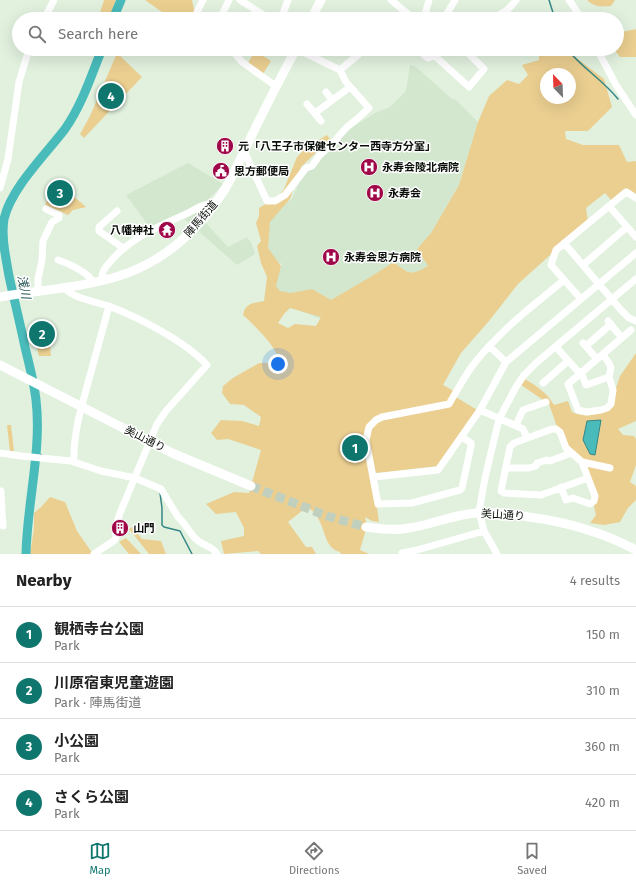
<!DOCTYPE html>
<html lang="en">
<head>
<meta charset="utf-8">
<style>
	body { margin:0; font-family:"Fira Sans","Noto Sans JP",sans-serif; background:#f6f6f6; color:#222 }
	.compass { position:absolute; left:540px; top:68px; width:36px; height:36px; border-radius:50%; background:#fff; box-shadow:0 4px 16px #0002; rotate:337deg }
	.you { position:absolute; left:278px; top:364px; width:14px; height:14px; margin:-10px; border:3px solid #fff; border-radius:50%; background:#1a73e8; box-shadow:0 0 0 6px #1a73e833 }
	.badge { display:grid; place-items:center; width:26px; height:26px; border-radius:50%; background:#0f766e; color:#fff; font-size:13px; font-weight:700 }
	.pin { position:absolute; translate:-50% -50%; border:2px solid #fff; box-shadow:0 1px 4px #0006 }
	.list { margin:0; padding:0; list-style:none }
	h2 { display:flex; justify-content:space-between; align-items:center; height:52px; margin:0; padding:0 16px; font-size:17px }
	h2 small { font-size:13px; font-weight:400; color:#767676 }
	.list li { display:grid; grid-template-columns:26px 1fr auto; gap:12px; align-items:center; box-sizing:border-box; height:56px; padding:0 16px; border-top:1px solid #e0e0e0 }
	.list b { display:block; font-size:15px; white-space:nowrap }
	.list p { margin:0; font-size:13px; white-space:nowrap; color:#767676 }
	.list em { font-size:13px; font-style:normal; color:#767676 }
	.icon { flex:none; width:22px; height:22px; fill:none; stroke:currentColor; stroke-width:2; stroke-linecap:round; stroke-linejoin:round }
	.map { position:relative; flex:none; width:636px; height:554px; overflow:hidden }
	.search { position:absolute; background:#fff; box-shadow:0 4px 16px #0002; left:12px; right:12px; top:12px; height:44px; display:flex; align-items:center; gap:10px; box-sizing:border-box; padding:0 14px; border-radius:22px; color:#767676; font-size:15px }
	.sheet { height:276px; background:#fff }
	nav { display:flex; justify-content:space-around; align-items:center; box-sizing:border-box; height:56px; border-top:1px solid #e0e0e0; background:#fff; font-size:11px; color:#767676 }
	nav a { display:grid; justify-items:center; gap:2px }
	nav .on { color:#0f766e }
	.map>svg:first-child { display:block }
</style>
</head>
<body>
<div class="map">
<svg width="636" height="554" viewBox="0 0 636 554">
	<rect width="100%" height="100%" fill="#e1f1de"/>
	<path fill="#d2e7ce" d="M410,65L416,67L452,99L456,100L478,122L459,185L431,233L417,249L428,266L416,273L404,271L323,320L291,307L272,291L282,264L271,258L265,245V217L291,200L299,183L307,170H312L322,157L348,130L375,113L390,107L406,91Z
		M188,163L223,184L208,200L192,210L205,222L228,247L247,237L252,244L255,254L237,265L180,215L150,228L126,195Z"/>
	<path fill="#ebcf91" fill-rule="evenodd" d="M104,0H116L109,19H98Z
		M145,0H192L196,19H172Z
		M587,0H615L611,6C602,7 594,7 587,0Z
		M636,29V57H620L614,49H617V33Z
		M256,49H260L259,53L271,61L263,74L248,63Z
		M539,49H565L604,79L612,107L588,131H565L566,139L583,145H619L627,162L636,161V194L627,188L611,200L605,193L586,208L588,221L518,284L489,321L461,353L443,385L456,392L449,404L382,417L367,434L379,522L372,521L365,517L367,526L360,550L369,554H341L340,552C320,547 328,519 307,507L288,522L306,547H312L316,554H261L258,551L224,554L221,541L244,536V528L236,512L216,514L206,504L234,492L249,493L261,450L228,439L217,440L211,433L221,420L242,421L259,426L261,417L244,405L230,404L222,393L223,386L233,378L259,363H268L279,359C274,344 255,326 243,315C245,303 254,303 264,301L267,277L261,263L257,246L261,241L256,223L259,216V208L279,196L284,189L297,157L307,147L327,135L330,139L301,167L290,199L270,222L268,248L281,266L276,286L280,291L291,293L312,289L331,300L367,279L394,262C408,274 411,276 428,266L417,249L431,233L459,185L478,122L489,96L507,80L519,84L528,75L522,65L539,60ZM546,74H570V98H546ZM290,308L321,317L316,326L295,324L288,328L278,323L284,314Z
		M117,53L142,77L84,138L80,134L90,116Z
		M56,181L86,207L73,210L68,215L45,205Z
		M32,326L48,327L51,356H39Z
		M636,353V421L618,429L623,435L634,436L636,439V465L630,482L636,486V500L628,508L620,522L604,525L590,523L596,515L594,506V493L582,462L567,449L560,432L556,424L549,404L521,385L525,379C537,386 547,393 554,405L568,401L572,412C583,418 598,415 609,409L620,376Z
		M456,397L477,410L438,466L377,473L375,471L369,441L370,431L379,421L446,407Z
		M7,425H11L14,451L10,452Z
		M50,497L65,502L77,531L93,554H30L34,528V513L41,507Z
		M132,527L142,539L161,541L166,554H149L129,529Z
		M126,538L141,554H129L119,542Z"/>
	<path fill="#48bbba" stroke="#358785" d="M601,420L595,455L590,454L583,440L587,421Z"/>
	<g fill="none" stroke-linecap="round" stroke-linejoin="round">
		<path stroke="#358785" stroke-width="1.5" d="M549,0L555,19
			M567,49C582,68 603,80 618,99
			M36,452L43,456
			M160,493L162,508V525L164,527L180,531L192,554"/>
		<path stroke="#48bbba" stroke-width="9" d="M113,19L121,0
			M26,554C27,503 42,450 36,400C34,382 29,364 25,347C20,323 14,299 9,276C6,258 1,237 4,219C11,188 46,154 65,129C82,105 91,76 102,49"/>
		<path stroke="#c1cfbe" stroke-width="9" stroke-dasharray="9 4.5" stroke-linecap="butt" d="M251,486L327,516L366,527"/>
		<path stroke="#fff" stroke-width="7" d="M203,0L197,12L204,19
			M240,0L270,19
			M391,0L414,19
			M569,0L582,19
			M445,17L455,0
			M44,19L54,0
			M220,19L229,0
			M281,19L288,0
			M422,19L445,17L462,19
			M426,19L425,14L429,0
			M488,19C500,16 509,11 516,0
			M231,49L242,62L277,87
			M417,49L428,58L435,56L441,49
			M597,49L616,85L636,115
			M435,56L469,87L484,69L464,49
			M340,70L365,49
			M326,92L332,100
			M307,104L321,121
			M315,113L350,87
			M244,151L267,201H275L285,195L306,168L312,166L319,156L330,146L347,127L357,119L369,108L346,82L340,70L297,49
			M0,188L8,159L19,82L29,49
			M609,206L636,237
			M117,211L99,227V231L123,248
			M564,243L621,310L629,318L636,321
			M58,260C68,263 89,273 93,282
			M583,265L627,227
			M102,281C101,272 105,268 110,262C130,238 159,226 186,214C195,210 204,202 214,205
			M63,287C75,300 96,301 111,307C140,318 186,342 207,365L166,411L157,424L120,513L115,528L116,537L115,540L94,554
			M38,292V279L42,260L43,241L52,222L59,218V215L46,209
			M581,299L551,265L556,250L626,192L636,198
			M608,321L622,338
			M583,343L597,359
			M489,346L506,362
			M586,346L611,324
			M556,347L583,377L586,385L609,377
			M603,355L609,363L611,368L609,377L613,390L611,404L607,408L601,410L587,412L578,410L568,384L631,330
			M543,383L568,361
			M480,410L523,429L527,438
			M516,425L523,410L546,402
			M552,429H556L560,432L566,448L582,462L588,478L541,495L504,493L501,491L510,447L514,443Z
			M462,437L471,443V446L462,488L460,490L412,503L378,504L366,440L369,427L376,420L382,417L449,404C458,389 466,373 477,360C502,329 534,305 564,280
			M0,453L21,456L71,461L101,471L135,478L161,489L178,517C185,523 189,532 196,539C203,546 213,546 217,554
			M74,462C73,435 81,408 88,383C95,357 102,331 109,306
			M582,462L610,468
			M506,468H529L536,466L537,463L547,460L550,461L571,453
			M374,477L438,470L480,410L506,362L636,253
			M561,487L566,500L573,498L590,504L594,501L595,496L588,478
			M0,491H1L2,513L0,512
			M2,513L3,526
			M402,554V553L417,550L484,531
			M497,554L484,531L479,512L485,478L499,419L516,387L524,375L536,363L636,279"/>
		<path stroke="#fff" stroke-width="9" d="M311,19L321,0
			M0,297C39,290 81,288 119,276C164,262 200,229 225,189C235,172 243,153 252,135C266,106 281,77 296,49
			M0,365L172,453L251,486
			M366,527C380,529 395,531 409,528C429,525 448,517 468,514C488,511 509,513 529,517C567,522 602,532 636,550"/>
	</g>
	<defs>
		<symbol id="building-disc" viewBox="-11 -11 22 22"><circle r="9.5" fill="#a00749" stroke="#fff"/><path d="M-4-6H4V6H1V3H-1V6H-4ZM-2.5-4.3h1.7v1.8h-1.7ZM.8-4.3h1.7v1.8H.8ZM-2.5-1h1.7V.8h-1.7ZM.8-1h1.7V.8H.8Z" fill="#fff"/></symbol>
		<symbol id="hospital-disc" viewBox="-11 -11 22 22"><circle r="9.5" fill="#a00749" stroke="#fff"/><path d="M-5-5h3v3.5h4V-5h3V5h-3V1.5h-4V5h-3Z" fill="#fff"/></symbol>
		<symbol id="civic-disc" viewBox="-11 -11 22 22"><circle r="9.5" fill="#a00749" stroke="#fff"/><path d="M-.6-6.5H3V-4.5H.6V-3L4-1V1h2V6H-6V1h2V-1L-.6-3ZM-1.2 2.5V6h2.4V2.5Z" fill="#fff"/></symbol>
		<symbol id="temple-disc" viewBox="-11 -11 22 22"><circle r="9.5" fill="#a00749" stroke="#fff"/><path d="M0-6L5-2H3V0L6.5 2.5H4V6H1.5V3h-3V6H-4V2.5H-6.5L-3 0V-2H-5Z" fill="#fff"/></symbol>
	</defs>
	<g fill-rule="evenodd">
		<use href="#building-disc" x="215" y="136" width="20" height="20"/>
		<use href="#hospital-disc" x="359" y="157" width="20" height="20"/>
		<use href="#civic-disc" x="211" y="161" width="20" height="20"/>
		<use href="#hospital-disc" x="365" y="183" width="20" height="20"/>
		<use href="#temple-disc" x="157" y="220" width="20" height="20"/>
		<use href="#hospital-disc" x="321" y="247" width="20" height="20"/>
		<use href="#building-disc" x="110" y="518" width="20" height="20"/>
	</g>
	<g text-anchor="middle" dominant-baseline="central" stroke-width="3" stroke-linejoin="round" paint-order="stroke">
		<g font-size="11" font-weight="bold" fill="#0a0f09" stroke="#fff" text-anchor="start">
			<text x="238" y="146">元「八王子市保健センター西寺方分室」</text>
			<text x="382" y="167">永寿会陵北病院</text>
			<text x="234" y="171">恩方郵便局</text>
			<text x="388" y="193">永寿会</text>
			<text x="154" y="230" text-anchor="end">八幡神社</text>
			<text x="344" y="257">永寿会恩方病院</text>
			<text x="133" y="528">山門</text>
		</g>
		<g font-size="11" fill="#0a0f09" stroke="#fff">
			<text transform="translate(201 219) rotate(-49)">陣馬街道</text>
			<text transform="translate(145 439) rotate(27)">美山通り</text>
			<text transform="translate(503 515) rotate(4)">美山通り</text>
		</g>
		<g font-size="12" font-style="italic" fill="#235554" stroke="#fff">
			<text transform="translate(24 287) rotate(79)">浅川</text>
		</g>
	</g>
</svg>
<svg class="compass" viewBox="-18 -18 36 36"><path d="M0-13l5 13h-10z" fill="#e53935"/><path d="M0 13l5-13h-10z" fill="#767676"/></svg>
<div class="you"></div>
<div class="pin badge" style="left:355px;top:448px">1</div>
<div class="pin badge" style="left:42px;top:334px">2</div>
<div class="pin badge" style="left:60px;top:193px">3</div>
<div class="pin badge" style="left:111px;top:96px">4</div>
<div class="search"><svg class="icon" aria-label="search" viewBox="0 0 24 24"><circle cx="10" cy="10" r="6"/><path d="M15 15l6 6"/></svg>Search here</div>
</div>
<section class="sheet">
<h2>Nearby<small>4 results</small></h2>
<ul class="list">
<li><span class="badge">1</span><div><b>観栖寺台公園</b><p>Park</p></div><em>150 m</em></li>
<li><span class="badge">2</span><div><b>川原宿東児童遊園</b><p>Park · 陣馬街道</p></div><em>310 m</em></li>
<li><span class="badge">3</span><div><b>小公園</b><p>Park</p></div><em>360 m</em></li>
<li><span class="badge">4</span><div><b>さくら公園</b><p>Park</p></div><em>420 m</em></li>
</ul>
</section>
<nav>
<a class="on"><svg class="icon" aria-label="map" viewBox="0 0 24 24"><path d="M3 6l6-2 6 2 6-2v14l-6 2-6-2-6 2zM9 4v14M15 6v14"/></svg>Map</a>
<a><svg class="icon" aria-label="directions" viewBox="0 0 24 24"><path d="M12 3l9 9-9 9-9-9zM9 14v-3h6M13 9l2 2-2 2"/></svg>Directions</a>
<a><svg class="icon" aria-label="saved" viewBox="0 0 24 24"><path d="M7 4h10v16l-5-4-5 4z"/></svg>Saved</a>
</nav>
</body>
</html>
